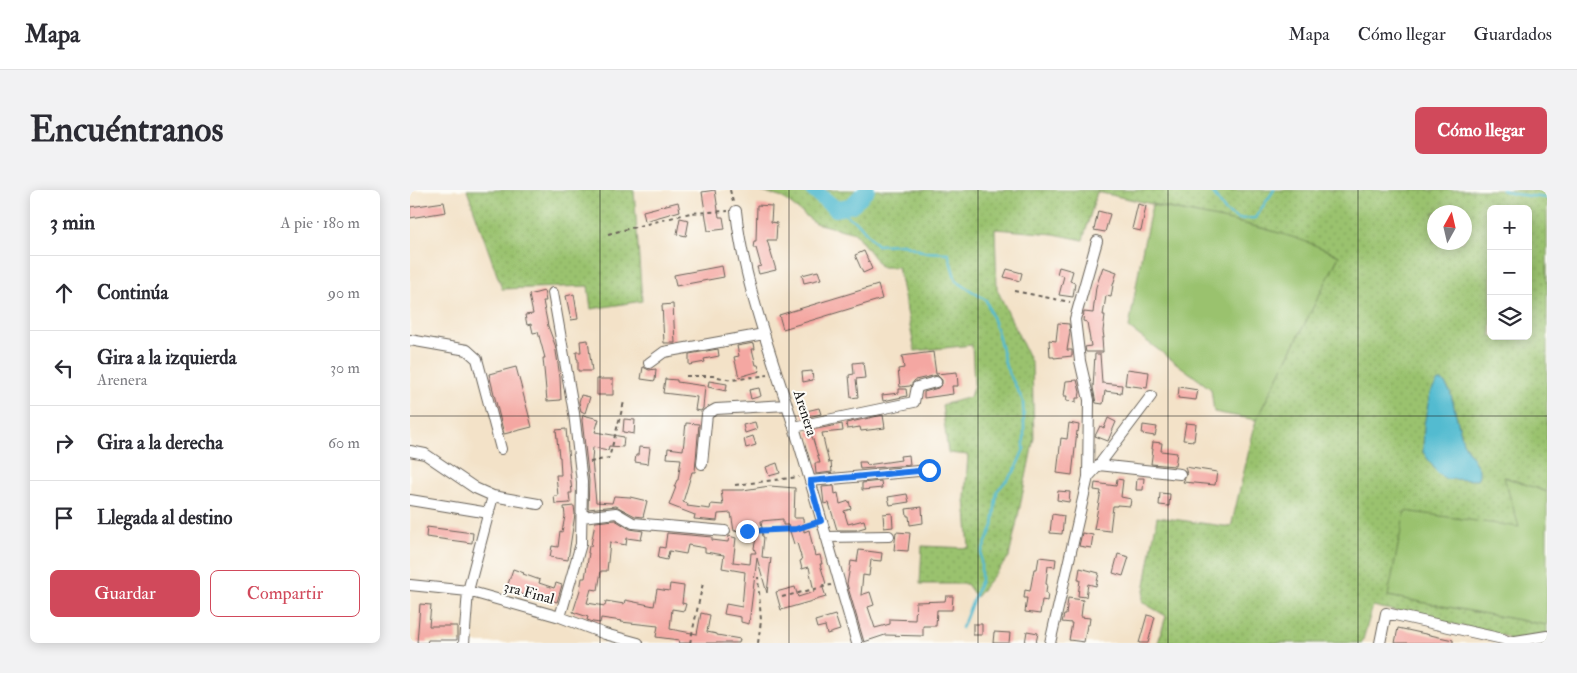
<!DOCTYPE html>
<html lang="es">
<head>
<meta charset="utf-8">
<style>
	body { margin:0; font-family:"IM FELL Double Pica",serif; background:#f2f2f3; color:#2b2b33 }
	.controls { position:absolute; right:15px; top:15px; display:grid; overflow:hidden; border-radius:8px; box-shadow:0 2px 12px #0003 }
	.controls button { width:45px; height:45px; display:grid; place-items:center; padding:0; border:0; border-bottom:1px solid #e1e1e2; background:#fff; color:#2b2b33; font:25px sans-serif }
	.compass { position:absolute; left:1017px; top:15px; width:45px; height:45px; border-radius:50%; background:#fff; box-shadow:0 2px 12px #0003; rotate:8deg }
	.stop { position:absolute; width:15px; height:15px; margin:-11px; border:4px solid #1a73e8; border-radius:50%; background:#fff }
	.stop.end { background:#1a73e8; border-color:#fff; box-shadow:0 1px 5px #0008 }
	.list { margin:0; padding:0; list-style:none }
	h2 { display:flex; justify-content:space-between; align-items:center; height:65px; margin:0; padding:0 20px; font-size:21px }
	h2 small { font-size:16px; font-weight:400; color:#7c7c81 }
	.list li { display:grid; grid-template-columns:32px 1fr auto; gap:15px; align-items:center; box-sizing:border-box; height:75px; padding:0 20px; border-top:1px solid #e1e1e2 }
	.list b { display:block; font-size:19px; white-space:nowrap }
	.list p { margin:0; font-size:16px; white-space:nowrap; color:#7c7c81 }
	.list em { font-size:16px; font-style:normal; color:#7c7c81 }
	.actions { display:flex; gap:10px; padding:15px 20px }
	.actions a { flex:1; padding:11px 0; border:1px solid #d1495b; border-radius:8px; text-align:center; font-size:18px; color:#d1495b }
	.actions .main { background:#d1495b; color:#fff }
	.icon { flex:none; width:28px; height:28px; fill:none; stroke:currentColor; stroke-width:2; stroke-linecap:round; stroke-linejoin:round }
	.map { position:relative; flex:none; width:1137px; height:453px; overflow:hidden; border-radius:8px }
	header { display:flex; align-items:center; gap:30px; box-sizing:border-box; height:70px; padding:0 25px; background:#fff; border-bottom:1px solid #e1e1e2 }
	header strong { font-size:24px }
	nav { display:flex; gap:28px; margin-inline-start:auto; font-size:18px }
	.intro { display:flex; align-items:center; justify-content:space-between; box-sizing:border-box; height:120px; padding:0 30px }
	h1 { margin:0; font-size:35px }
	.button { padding:12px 22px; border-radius:8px; background:#d1495b; color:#fff; font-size:18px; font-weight:700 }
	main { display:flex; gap:30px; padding:0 30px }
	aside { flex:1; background:#fff; border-radius:8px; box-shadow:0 2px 12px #0003 }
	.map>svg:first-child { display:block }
</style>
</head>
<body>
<header>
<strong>Mapa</strong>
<nav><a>Mapa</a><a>Cómo llegar</a><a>Guardados</a></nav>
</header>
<div class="intro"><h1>Encuéntranos</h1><a class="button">Cómo llegar</a></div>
<main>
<aside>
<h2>3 min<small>A pie · 180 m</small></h2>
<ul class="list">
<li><svg class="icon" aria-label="ahead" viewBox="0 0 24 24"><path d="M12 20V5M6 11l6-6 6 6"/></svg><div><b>Continúa</b></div><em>90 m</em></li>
<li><svg class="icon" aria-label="left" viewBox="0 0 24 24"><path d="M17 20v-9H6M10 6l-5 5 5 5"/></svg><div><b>Gira a la izquierda</b><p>Arenera</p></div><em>30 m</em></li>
<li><svg class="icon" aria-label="right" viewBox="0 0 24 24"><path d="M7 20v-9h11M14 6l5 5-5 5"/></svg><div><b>Gira a la derecha</b></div><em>60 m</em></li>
<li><svg class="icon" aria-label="arrive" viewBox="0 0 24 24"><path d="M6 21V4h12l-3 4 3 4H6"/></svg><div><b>Llegada al destino</b></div></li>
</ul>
<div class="actions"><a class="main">Guardar</a><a>Compartir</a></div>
</aside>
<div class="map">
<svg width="1137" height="453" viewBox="0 0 1137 453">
	<defs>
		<pattern id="grass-dots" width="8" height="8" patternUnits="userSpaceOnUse" patternTransform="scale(1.25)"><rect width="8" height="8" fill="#9ac26e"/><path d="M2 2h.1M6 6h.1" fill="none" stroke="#84a65f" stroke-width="1.8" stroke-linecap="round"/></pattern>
	</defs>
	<rect width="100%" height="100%" fill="#fdfcf7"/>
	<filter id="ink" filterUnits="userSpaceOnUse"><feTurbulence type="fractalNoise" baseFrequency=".02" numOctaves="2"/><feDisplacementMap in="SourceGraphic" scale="10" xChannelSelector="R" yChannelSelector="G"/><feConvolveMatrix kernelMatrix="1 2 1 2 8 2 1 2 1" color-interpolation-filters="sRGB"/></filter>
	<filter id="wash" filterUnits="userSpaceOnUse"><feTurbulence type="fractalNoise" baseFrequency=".0096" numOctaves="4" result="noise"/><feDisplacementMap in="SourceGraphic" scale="20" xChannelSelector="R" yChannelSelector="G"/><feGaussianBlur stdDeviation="1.12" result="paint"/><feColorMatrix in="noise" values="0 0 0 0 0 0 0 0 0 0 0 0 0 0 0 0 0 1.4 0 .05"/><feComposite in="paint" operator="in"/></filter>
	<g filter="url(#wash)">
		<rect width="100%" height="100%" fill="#f3e2c8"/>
		<path fill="url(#grass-dots)" stroke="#5b6f45" fill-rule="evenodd" d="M57,0H224L232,111L181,119L178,96L92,99Z
			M346,0H1137V302L1095,287L1110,337L978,406L1137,435V453H1097L1098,447L963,416L952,453H748L756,426L732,412L747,327L821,337L846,230L929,66L914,59L856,39L687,2L673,50L644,44L585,39L587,99L622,174L624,248L607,331L599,367L566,407L557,394H510L512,356L559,358L555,308L558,265L538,263L532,215L560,207L564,194L562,155L505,161L488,77H471L445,43L405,33L373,8ZM1081,19H1118V146H1081ZM1024,22H1054V52H1024Z"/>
		<path fill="#9ac26e" stroke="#5b6f45" d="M742,15C804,28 871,37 929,66L846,230L804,222L801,199L719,138L732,62Z
			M1094,287L1137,302V435L978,406L995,321L1109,337Z"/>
		<path fill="#53bbd0" stroke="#386c76" d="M1028,191H1033L1040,201L1053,252L1069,279V285L1067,290L1034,289L1026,281L1013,262L1014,235L1020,203Z"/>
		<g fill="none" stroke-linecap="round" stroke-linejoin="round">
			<path stroke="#53bbd0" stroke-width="2.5" d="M805,0L802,2L816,22L828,29L845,28L864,0
				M1092,0L1104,4L1137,8
				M426,19L448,33L467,55L493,54L514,62L538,63L546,91L576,110L588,144L596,177L613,211L614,234V259L604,282L587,301L583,336L571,364V390L552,438"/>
			<path stroke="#53bbd0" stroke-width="16" d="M403,0L426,19L442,15L457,0"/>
		</g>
		<g id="blocks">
			<path fill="#f4a7a2" d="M305,0L309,27H313L315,39L298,41L292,2Z
				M34,12L36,22L0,28V17Z
				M268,12L270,21L235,31L233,21Z
				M728,14L736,16L731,41L722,39Z
				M347,15L362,16L361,32L367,33L366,50H357L366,80L349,84L347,77L351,76L346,58H343L344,51H346Z
				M688,21L700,24L695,42L684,40Z
				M270,28L279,30L276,46L267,44Z
				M454,61L462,79L453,83L445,65Z
				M312,76L314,87L266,96L264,85Z
				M649,77L663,81L660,91L665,93L663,107L649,105L654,86L647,84Z
				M693,77L707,82L703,95L701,107L696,106L693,125H695L693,141L694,148H692L693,162H676L675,157L681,156L677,132L673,131L674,122L683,123L686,97Z
				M597,79L612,83L610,91L594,87Z
				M408,81L411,89L394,93L392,85Z
				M468,95L472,109L373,139L369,125Z
				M134,101L136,111H133L138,136L145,155L150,187L151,210L137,211L133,168H135L128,142L123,143L121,134L117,135L115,125L123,124L119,105Z
				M164,104L168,129L161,130L156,106Z
				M263,114L265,153H254L252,115Z
				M648,133L659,134L660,142L657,160H662V166L644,168V167H640L639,150L646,151Z
				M178,150L182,181H168V169H167L166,162H171L170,151Z
				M344,153L345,159H342L346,175H348L350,181L329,187L324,167L329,166L327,156Z
				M308,159L309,166L294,169L295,172L279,175V164Z
				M523,162L526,184L547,182L548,196H542L543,204L514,208V202L528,198L532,194V190L527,185L505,190L500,196L490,197L488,179L494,178L492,166Z
				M685,164H690L692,193L712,195L711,203L695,201L693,214L686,213L683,198Z
				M453,172L455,188L446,189L448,207L441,208L439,185L444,184L443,173Z
				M106,177L122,237L94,244L79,184Z
				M233,177L239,180L246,179L245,191L231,189Z
				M717,179L739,182L737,198L715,195Z
				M402,181L403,190L393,192L392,182Z
				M187,189H203V205H187Z
				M255,189L267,190V192L295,196L293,218L291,221L285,220L287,207L253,203Z
				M667,190L670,202L669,208H666V212L656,211L657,206H654L656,191Z
				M299,191L317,194L316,201L298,197Z
				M769,197L788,200L786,210L768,208Z
				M349,198L351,206L341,209L339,200Z
				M489,199H496L497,206L473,211L472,205L489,203Z
				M171,205L180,207L175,223L171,221L169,212Z
				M409,218L411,224L394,228L392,222Z
				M173,225L189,229L185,242L214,247L213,257L199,256L198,260L183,257L182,270L186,312L202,313L204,306L220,307L237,311L233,327L225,326L206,316L178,319L179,291L172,230Z
				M473,225L475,238L451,241L450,237L437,239L436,233Z
				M698,228L706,232L698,251L685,246L690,236L694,238Z
				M214,229L225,230L224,244L213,242Z
				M345,232L347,239L335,243L333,235Z
				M276,233L289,234L285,282H282L273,312L278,314L277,316L300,319L301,314L313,315L311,300H333L360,296L385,298L384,328H393L394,342L399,340L405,366L410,365L412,374H410L416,394L412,395L416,407L371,420L366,402L385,397L388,407L404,402L399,377L392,379L390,371L392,370L387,353L384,354L378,335H373V329L351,331L353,347H354L352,367L361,368L357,403L347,368L339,434L331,432V427L314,424L316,414L332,417L335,382L312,378L314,365L295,362V358L278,355L276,364L259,361L257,370L248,368L250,357L255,358L257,343L302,347V350L318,352L319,346L326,348L323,372L340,374L341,363H346L344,358L348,338L324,341L321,323L308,324L307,331L284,329L285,325L259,315L266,297H264L267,290H268L271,269L257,268L258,258L273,260Z
				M659,233L669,235L668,242L667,241L662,285L647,283L651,248L657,249Z
				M776,233L786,234L784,251L773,250Z
				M432,234L433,241L412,243L419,273L421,272L422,282L406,284L405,273H410L402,246L399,247L397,241Z
				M733,235L747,237L745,246L732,244Z
				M156,239L162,303H159L160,313L145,314L144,306H148L146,285H151L150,267H149L146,240Z
				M343,246L346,255L336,258L334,249Z
				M743,252L752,253L751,261L767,263L765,276L741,274L743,259H742Z
				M229,257L240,258L238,274L225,272L226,265H228Z
				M499,265L500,275L450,279L449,272H456L457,275L491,270L490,266Z
				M367,273L370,283L359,286L356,277Z
				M775,277L807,282L805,295L773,292L777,284Z
				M727,288H734L733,300H726Z
				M707,289L713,290L711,307L721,309L720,316L707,315V316H703L700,341L684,339L691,301L684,300L685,293L706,296Z
				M471,291L472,298L452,300V293Z
				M424,296L425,304L428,303L430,314L439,311L441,319L434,321L438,334L454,330L456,337L446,340H427L419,313L414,314L412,297Z
				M648,301L660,302L659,312L647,310Z
				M750,303L760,304L759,316L749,315Z
				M497,304L499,312L480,315L478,307Z
				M164,316L165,324L158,370L140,367L142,356L148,357L150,341L152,342L155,326L154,317Z
				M512,317L513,333L500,335L499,326H497L496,319Z
				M482,323L483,337L474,338L473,324Z
				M642,324L654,326L652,344L640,343Z
				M205,330L220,339L233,341L231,350L217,348L216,355L200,352L197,381H191L188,400L181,399L177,413L195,416L196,411L214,414L215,410L244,416L247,399L259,401L260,394L274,396L272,413L276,414L274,421L262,419L260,439L287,444L291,423L300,425L297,442L307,444V445L330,449L329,453H268L269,450L246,447L248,436L211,432L212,431L191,428L190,433L183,432L177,430L178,427L163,422L170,400L172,388H175L179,363H178L179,356H181L185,332Z
				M17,337L63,343L62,353L16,347Z
				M486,342L500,343L498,361L484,360Z
				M672,343L683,345L681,358L669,356Z
				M449,360L472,363L471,371L461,370L459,386L453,385L451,405L460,402L464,415L458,417L465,438L480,434V429L505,430L506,412L535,411L536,406H543L542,420H527L526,436H513V446L475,445L454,452L437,394L441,371L447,372Z
				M708,364L719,367L713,386L703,383Z
				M629,367L646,369L645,377L638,376L636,394H637L636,403L638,404L637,411L632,410L630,424L615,422L617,408H614L615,400L620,401L624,379H627Z
				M670,378L689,383L686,396L678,394L676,407L668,406L670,390H668Z
				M103,379L114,383L113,384L130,390L129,393L144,398L146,393L152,395L147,412L125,405L124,408L96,400Z
				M658,408L673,410L671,427L680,428L679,435H677L674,452L659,450L662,433L652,432L654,425H656Z
				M10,414L21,415L19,436H47V450H18L17,453H7Z
				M425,425L430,440L417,444L415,436L407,438L405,431Z
				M737,425L745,427L738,453H729Z
				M563,434H572V445H563Z
				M988,438L1043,450V453H985Z
				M617,441L628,443L626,453H615Z
				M584,442L600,443L599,453H583Z"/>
		</g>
	</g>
	<g filter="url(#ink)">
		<use href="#blocks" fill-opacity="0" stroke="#676158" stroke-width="1"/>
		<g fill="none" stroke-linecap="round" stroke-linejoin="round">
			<defs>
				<path id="minor" d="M326,21C334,95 362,166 384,237C406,309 426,381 447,453
					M143,103L164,223L172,292L171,354L150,427
					M0,150L57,160L67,169L91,259
					M239,173L254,162L354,144
					M384,237L504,212L507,197L526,192
					M0,261L15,264L65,298L83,306L128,314
					M292,274L297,224L306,219L377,215
					M689,275L770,284
					M678,287L689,275L741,206
					M400,291L519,280
					M0,310L79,323
					M172,327L206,323L223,333L315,341
					M416,347L479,346
					M0,395L58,401L150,427L195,444L228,453
					M54,453L58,401L83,306
					M640,453L678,287L679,210L670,171L665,129L687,51
					M970,453L976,423L1093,449L1099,452L1137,446"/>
			</defs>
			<use href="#minor" stroke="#676158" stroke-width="12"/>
			<path stroke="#676158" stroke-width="2" stroke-dasharray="4 4" stroke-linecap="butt" d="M320,0L323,12
				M198,44L280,23L318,21
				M604,101L660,112
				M276,186H303L322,190L358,185
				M180,272L199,268L214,212
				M325,295L389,287
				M325,341L386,339L404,334
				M372,407L421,395
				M280,453L293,393
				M348,453L351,431L348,387"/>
			<use href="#minor" stroke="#fff" stroke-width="10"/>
		</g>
	</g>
	<g fill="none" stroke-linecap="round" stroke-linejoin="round" filter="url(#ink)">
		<path stroke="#1a73e8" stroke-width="6" d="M337,341L386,339L411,331L400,291L519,280"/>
	</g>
	<path fill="none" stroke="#1c1c1c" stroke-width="1" stroke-opacity="0.55" d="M190,0V453M379,0V453M568,0V453M758,0V453M948,0V453M0,226H1137"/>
	<g text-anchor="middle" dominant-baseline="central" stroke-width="4" stroke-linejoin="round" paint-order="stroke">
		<g font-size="15" fill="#1c1c1c" stroke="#fdfcf7">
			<text transform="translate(395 223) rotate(72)">Arenera</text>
			<text transform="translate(119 403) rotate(15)">3ra Final</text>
		</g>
	</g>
</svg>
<div class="controls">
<button>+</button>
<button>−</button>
<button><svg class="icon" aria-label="layers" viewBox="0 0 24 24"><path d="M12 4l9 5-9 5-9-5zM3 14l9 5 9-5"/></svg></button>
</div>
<svg class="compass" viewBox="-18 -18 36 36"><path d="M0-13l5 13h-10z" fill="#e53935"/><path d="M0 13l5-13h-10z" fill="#7c7c81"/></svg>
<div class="stop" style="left:519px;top:280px"></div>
<div class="stop end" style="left:337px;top:341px"></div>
</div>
</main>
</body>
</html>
